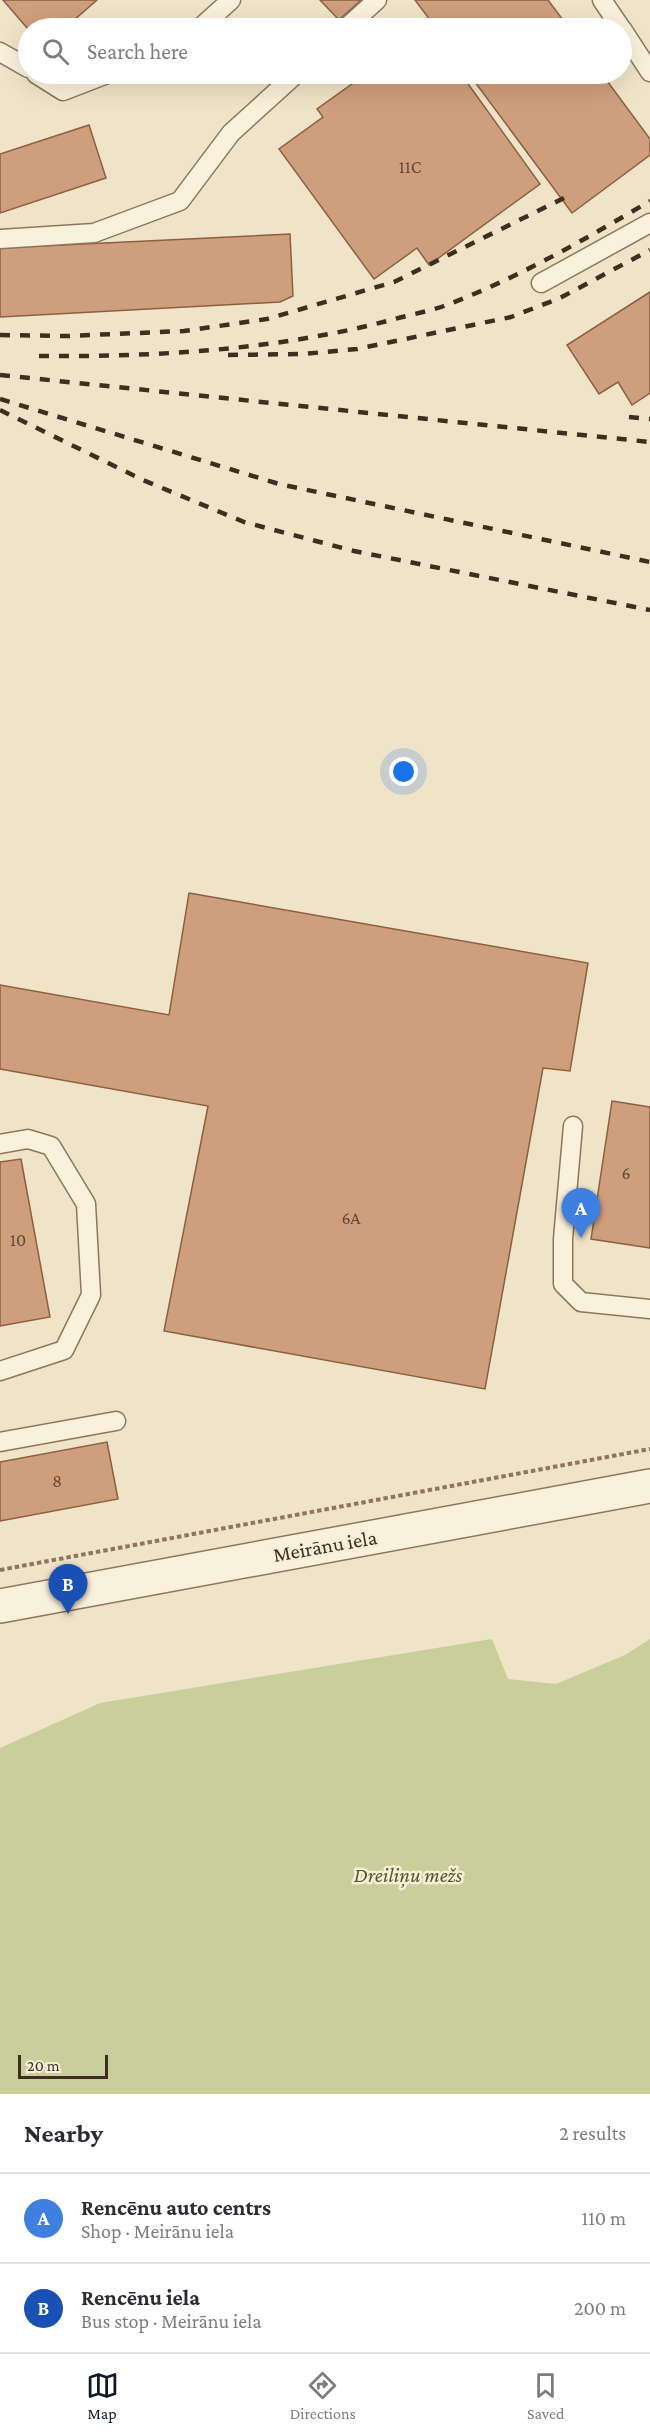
<!DOCTYPE html>
<html lang="en">
<head>
<meta charset="utf-8">
<style>
	body { margin:0; font-family:"Crimson Pro",serif; background:#f2f2f3; color:#2b2b33 }
	.scale { position:absolute; left:18px; bottom:15px; width:90px; box-sizing:border-box; padding-left:6px; border:3px solid #3d2e20; border-top:0; font-size:16px; line-height:21px; white-space:nowrap; color:#3d2e20; -webkit-text-stroke:4px #f7eed8; paint-order:stroke }
	.you { position:absolute; left:404px; top:772px; width:21px; height:21px; margin:-15px; border:4px solid #fff; border-radius:50%; background:#1a73e8; box-shadow:0 0 0 9px #1a73e833 }
	.badge { display:grid; place-items:center; width:39px; height:39px; border-radius:50%; background:#111827; color:#fff; font-size:20px; font-weight:700 }
	.pin { position:absolute; translate:-50% -50px; filter:drop-shadow(0 2px 3px #0008) }
	.pin::after { content:''; position:absolute; top:32px; width:21px; height:18px; background:inherit; clip-path:polygon(0 0,100% 0,50% 100%) }
	.list { margin:0; padding:0; list-style:none }
	h2 { display:flex; justify-content:space-between; align-items:center; height:78px; margin:0; padding:0 24px; font-size:26px }
	h2 small { font-size:20px; font-weight:400; color:#7c7c81 }
	.list li { display:grid; grid-template-columns:39px 1fr auto; gap:18px; align-items:center; box-sizing:border-box; height:90px; padding:0 24px; border-top:2px solid #e1e1e2 }
	.list b { display:block; font-size:22px; white-space:nowrap }
	.list p { margin:0; font-size:20px; white-space:nowrap; color:#7c7c81 }
	.list em { font-size:20px; font-style:normal; color:#7c7c81 }
	.icon { flex:none; width:33px; height:33px; fill:none; stroke:currentColor; stroke-width:2; stroke-linecap:round; stroke-linejoin:round }
	.map { position:relative; flex:none; width:650px; height:2094px; overflow:hidden }
	.search { position:absolute; background:#fff; box-shadow:0 6px 24px #0002; left:18px; right:18px; top:18px; height:66px; display:flex; align-items:center; gap:15px; box-sizing:border-box; padding:0 21px; border-radius:33px; color:#7c7c81; font-size:22px }
	.sheet { height:258px; background:#fff }
	nav { display:flex; justify-content:space-around; align-items:center; box-sizing:border-box; height:84px; border-top:2px solid #e1e1e2; background:#fff; font-size:16px; color:#7c7c81 }
	nav a { display:grid; justify-items:center; gap:3px }
	nav .on { color:#111827 }
	.map>svg:first-child { display:block }
</style>
</head>
<body>
<div class="map">
<svg width="650" height="2094" viewBox="0 0 650 2094">
	<rect width="100%" height="100%" fill="#f0e4c8"/>
	<path fill="#c9cf9b" d="M492,1639L508,1679L556,1684L625,1655L650,1639V2094H0V1748L100,1703Z"/>
	<path fill="#cf9f7d" stroke="#8d5f41" stroke-width="1.5" d="M3,0H97L65,28L28,29Z
		M320,0H361L339,20Z
		M415,0H548L569,28H436Z
		M366,74H461L540,184L429,265L417,248L374,279L279,149L323,117L317,109Z
		M469,74H602L650,139V155L572,213Z
		M89,125L106,178L0,213V154Z
		M290,234L293,296L280,302L0,317V248Z
		M650,292V393L632,405L618,382L599,394L567,345Z
		M189,893L588,963L570,1071L543,1068L485,1389L164,1331L208,1106L0,1069V985L169,1015Z
		M612,1101L650,1107V1248L591,1239Z
		M21,1159L50,1317L0,1326V1162Z
		M107,1442L118,1499L0,1521V1462Z"/>
	<g fill="none" stroke-linecap="round" stroke-linejoin="round">
		<defs>
			<path id="service" d="M602,0L621,28
				M200,28L231,0
				M346,28L377,0
				M622,29L650,72
				M0,52L28,68
				M36,74L63,91L107,74
				M0,239L94,233L180,201L231,133L296,74
				M541,283L650,223
				M573,1126L563,1239V1284L581,1302L650,1309
				M0,1144L28,1139L51,1146L86,1204L91,1295L64,1350L0,1371
				M0,1442L116,1421"/>
			<path id="minor" d="M0,1606L650,1486"/>
		</defs>
		<use href="#service" stroke="#8d765c" stroke-width="21"/>
		<use href="#minor" stroke="#8d765c" stroke-width="36"/>
		<path stroke="#8d765c" stroke-width="4" stroke-dasharray="4.5 3" stroke-linecap="butt" d="M0,1570L650,1449"/>
		<use href="#service" stroke="#faf1dc" stroke-width="18"/>
		<use href="#minor" stroke="#faf1dc" stroke-width="33"/>
		<path stroke="#3d2e20" stroke-width="4.5" stroke-dasharray="10 10" stroke-linecap="butt" d="M0,335L68,336L184,331L267,319L394,282L564,198
			M228,355L303,354L357,349L511,317L560,298L650,250
			M39,356C156,357 277,350 391,320C408,315 427,312 444,306C516,279 584,240 650,201
			M0,375L650,442
			M0,399L279,484L650,562
			M0,410L143,480L244,522L354,551L650,610
			M629,417L650,419"/>
	</g>
	<g text-anchor="middle" dominant-baseline="central" stroke-width="5" stroke-linejoin="round" paint-order="stroke">
		<g font-size="18" fill="#624a37">
			<text x="410" y="167">11C</text>
			<text x="626" y="1173">6</text>
			<text x="351" y="1218">6A</text>
			<text x="18" y="1240">10</text>
			<text x="57" y="1481">8</text>
		</g>
		<g font-size="21" fill="#3d2e20" stroke="#f7eed8">
			<text transform="translate(325 1546) rotate(-10)">Meirānu iela</text>
		</g>
		<g font-size="21" font-style="italic" fill="#4d5a26" stroke="#f7eed8">
			<text x="408" y="1875">Dreiliņu mežs</text>
		</g>
	</g>
</svg>
<div class="scale">20 m</div>
<div class="you"></div>
<div class="pin badge" style="left:581px;top:1238px;background:#3f7fe0">A</div>
<div class="pin badge" style="left:68px;top:1614px;background:#1a4fb4">B</div>
<div class="search"><svg class="icon" aria-label="search" viewBox="0 0 24 24"><circle cx="10" cy="10" r="6"/><path d="M15 15l6 6"/></svg>Search here</div>
</div>
<section class="sheet">
<h2>Nearby<small>2 results</small></h2>
<ul class="list">
<li><span class="badge" style="background:#3f7fe0">A</span><div><b>Rencēnu auto centrs</b><p>Shop · Meirānu iela</p></div><em>110 m</em></li>
<li><span class="badge" style="background:#1a4fb4">B</span><div><b>Rencēnu iela</b><p>Bus stop · Meirānu iela</p></div><em>200 m</em></li>
</ul>
</section>
<nav>
<a class="on"><svg class="icon" aria-label="map" viewBox="0 0 24 24"><path d="M3 6l6-2 6 2 6-2v14l-6 2-6-2-6 2zM9 4v14M15 6v14"/></svg>Map</a>
<a><svg class="icon" aria-label="directions" viewBox="0 0 24 24"><path d="M12 3l9 9-9 9-9-9zM9 14v-3h6M13 9l2 2-2 2"/></svg>Directions</a>
<a><svg class="icon" aria-label="saved" viewBox="0 0 24 24"><path d="M7 4h10v16l-5-4-5 4z"/></svg>Saved</a>
</nav>
</body>
</html>
